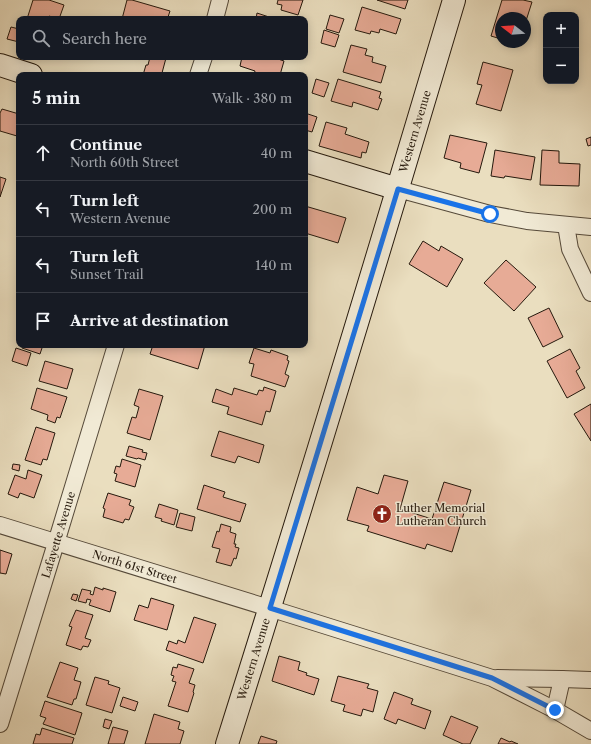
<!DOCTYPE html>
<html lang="en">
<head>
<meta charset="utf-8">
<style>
	body { margin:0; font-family:"Libre Caslon Text",serif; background:#242831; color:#f1f3f6 }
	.controls { position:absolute; right:12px; top:12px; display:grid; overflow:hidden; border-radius:8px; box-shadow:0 2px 10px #0003 }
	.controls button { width:36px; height:36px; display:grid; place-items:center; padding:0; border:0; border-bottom:1px solid #363941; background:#171b24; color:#f1f3f6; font:20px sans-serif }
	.compass { position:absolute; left:495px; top:12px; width:36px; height:36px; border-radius:50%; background:#171b24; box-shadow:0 2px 10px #0003; rotate:287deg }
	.stop { position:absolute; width:12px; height:12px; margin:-9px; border:3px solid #1a73e8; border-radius:50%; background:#fff }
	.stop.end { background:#1a73e8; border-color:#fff; box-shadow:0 1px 4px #0008 }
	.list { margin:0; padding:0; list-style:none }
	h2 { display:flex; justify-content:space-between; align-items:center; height:52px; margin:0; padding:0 16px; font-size:17px }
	h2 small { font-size:13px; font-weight:400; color:#9ea1a6 }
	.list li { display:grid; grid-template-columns:26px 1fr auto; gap:12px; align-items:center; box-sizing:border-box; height:56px; padding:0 16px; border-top:1px solid #363941 }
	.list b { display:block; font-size:15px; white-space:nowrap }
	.list p { margin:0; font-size:13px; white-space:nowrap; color:#9ea1a6 }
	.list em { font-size:13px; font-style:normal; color:#9ea1a6 }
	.icon { flex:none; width:22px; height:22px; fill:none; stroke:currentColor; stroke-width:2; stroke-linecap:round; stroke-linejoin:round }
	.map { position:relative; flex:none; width:591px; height:744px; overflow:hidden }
	.search { position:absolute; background:#171b24; box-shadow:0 2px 10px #0003; left:16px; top:16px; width:292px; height:44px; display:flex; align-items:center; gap:10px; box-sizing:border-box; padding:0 14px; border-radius:8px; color:#9ea1a6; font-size:15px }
	.panel { position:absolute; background:#171b24; box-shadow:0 2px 10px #0003; left:16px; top:72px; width:292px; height:276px; border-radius:8px }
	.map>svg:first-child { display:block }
</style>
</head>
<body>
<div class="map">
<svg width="591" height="744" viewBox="0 0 591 744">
	<rect width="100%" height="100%" fill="#eadebf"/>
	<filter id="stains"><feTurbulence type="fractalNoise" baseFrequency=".005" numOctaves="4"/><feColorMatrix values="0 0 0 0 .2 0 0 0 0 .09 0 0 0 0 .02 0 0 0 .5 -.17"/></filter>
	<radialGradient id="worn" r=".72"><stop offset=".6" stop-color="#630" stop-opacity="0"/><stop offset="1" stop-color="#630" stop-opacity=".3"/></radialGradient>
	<path fill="#e7ab96" stroke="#25190d" d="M33,0H49L64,5L59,19L49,16L48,19H27Z
		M127,0H132L170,11L168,17L170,18V19H122Z
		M278,0H303L298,15L281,10L282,5L277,4Z
		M377,0H408L405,9Z
		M502,0H523L532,2L525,24V18H501V39L491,36Z
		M362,7L401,19L396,34L380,29L379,33L371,31L370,34L355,30Z
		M257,13L275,19H256Z
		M330,15L344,19L339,33L326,29Z
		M11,27L19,29V42L7,39Z
		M324,30L339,35L335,47L321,43Z
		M351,45L367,49L365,55L373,57L372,62L386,66L381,83L343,72Z
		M150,57H162L166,58L162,73L167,75H143L146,65H148Z
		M242,57H272L284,61L280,75H254L255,71L240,66Z
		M483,62L513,70L501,111L476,104L482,85L477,84Z
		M316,79L329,83L324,97L312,93Z
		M338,79L381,92L379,98L382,99L378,110L353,102L352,107L331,101Z
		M2,109L19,114V129L17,136L0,131V113Z
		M305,113L317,117L312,132L305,130Z
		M326,122L347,128L345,134L369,142L366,153L362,152L361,158L319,146Z
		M450,135L487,143L479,173L460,168L461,163L444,158Z
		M591,137V145L588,146L586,139Z
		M495,150L535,157L531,180L505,176L504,178L491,176Z
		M542,150L559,151V163L580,164L579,186L540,185Z
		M0,177L6,179L0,197Z
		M305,206L346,218L338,243L305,233Z
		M423,241L439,251L441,246L463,259L447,287L409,264Z
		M506,260L536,287L514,311L484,283Z
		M549,308L563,337L543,347L528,318Z
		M23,345H43L40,354L22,348Z
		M153,345H205L198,369L150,354Z
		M16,348L31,353L27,366L12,361Z
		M254,348L270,353L271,350L288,356L287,360L289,361L285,374L289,376L285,387L251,376L254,364L249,363Z
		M570,349L580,368L576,371L585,388L567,398L547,361Z
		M45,361L73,369L67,389L39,381Z
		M264,387L276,391L270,412L266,411L262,425L227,414L229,407L212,402L216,389L232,395L234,388L257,395L259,390L263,391Z
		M37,388L67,397L60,418L57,417L55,423L47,420L48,415L31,409Z
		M139,389L163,396L150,440L127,433L132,417L136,418L139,407L134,405Z
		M591,404V441L574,414Z
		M36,427L55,433L47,460L43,459L41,465L25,460Z
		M219,431L264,445L259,463L238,456L235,463L211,456Z
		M129,446L143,450L142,452L147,453L145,460L138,458L137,459L126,456Z
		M122,459L141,465L135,487L115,481L117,474L114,473L116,466L120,467Z
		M13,464L20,465L19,471L12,469Z
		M28,470L42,475L34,498L20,493L18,498L8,494L15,475L26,479Z
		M384,475L408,481L400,509L432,519L444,482L471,490L452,552L427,544L425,549L367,531L369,526L347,520L357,487L378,494Z
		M204,485L225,492L223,497L246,504L240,522L197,509Z
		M108,493L131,500L129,505L134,507L129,520L125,519L123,523L103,517L105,509L103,508Z
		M159,504L178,510L174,525L161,521L162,519L155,517Z
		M180,513L195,517L192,531L176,527Z
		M221,524L231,527L230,532L236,534L234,544H236L235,547L239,548L236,559L234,558L231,566L216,562L220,549L212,547L217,531L219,532Z
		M0,550L12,554L6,574L0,573Z
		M95,587L103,590V588L116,592L110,612L89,605L91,600L87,599L86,603L78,601L82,589L91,591L90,594L93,595Z
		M73,594L78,595L76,601L71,599Z
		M151,598L174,605L167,630L134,620L139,605L148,608Z
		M76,610L93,615L85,638L91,640L88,647L83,646L81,650L66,645L72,627L69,626Z
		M194,617L216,624L203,663L166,650L169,641L177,644L178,640L185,643Z
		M279,656L300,662L298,670L307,673L306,675L319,679L314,695L272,681Z
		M60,662L78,668L74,680L81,682L76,699H74L72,705L47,697Z
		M178,664L194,669L189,683L195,685L193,692L194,693L188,712L168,706L176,682L172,681L174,676L171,675L173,667L177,668Z
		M338,676L369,684L367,688L378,691L373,712L363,709L361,716L343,711L345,705L331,701Z
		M95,677L109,681L108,684L120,688L112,713L86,705Z
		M394,692L413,699L411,704L431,711L425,729L398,719L396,724L384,719Z
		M123,697L138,702L135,711L120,706Z
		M45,701L82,713L75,735L43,724L46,718L40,716Z
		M154,714L180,722L178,729L184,731L180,744H145Z
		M451,716L478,727L470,744H463L443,735Z
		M105,719L112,721L109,729L103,727Z
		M113,727L128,731L124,744H108Z
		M42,728L74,738L72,744H33L36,734L40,735Z
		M261,736L277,741L276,744H258Z
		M501,738L510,742L511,741L518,744H498Z"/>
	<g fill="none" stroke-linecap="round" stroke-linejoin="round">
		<defs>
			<g id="street">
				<path d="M215,19L220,0"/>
				<path d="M198,75L204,57"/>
				<path d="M398,189L490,214L527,221L591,227"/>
				<path d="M566,225L570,249L591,293"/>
				<path id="s1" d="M0,525L269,608L451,665L492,678L555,710L591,731"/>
				<path d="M497,678L562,679L591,680"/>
				<path d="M555,710L562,679"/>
				<path id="s2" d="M0,724L56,543L116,345"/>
			</g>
			<g id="secondary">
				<path d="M0,65L31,75"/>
				<path d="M305,161L398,189"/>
				<path id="s3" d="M227,744C305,497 380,249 454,0"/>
			</g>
		</defs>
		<use href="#street" stroke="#564a3a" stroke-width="18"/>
		<use href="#secondary" stroke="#25190d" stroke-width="24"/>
		<use href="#street" stroke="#f1ead5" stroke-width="16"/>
		<use href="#secondary" stroke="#f1ead5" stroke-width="22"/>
	</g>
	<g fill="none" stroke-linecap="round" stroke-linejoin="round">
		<path stroke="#1a73e8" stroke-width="5" d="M490,214L398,189L270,608L451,665L492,678L555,710"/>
	</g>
	<defs>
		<symbol id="church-disc" viewBox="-11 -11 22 22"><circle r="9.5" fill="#8f2418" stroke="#f1ead5"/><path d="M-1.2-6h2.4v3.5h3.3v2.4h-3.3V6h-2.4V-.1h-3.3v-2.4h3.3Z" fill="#fff"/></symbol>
	</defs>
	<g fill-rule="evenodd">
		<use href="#church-disc" x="371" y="503" width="22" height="22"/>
	</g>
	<g text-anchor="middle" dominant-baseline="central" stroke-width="3" stroke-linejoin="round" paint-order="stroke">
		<g font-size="11" fill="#25190d" stroke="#f1ead5">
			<text stroke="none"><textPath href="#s3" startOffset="641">Western Avenue</textPath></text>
			<text stroke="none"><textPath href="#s2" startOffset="198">Lafayette Avenue</textPath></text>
			<text stroke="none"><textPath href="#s1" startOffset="141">North 61st Street</textPath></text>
			<text stroke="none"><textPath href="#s3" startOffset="89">Western Avenue</textPath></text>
		</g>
		<g font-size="11" fill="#25190d" stroke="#f1ead5" text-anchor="start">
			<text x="396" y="508">Luther Memorial<tspan x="396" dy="13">Lutheran Church</tspan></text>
		</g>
	</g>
	<rect width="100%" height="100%" filter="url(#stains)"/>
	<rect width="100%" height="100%" fill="url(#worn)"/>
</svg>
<div class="controls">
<button>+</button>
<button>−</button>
</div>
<svg class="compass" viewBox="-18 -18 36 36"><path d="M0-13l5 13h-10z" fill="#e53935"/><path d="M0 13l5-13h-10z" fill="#9ea1a6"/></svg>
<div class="stop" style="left:490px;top:214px"></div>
<div class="stop end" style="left:555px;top:710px"></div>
<div class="search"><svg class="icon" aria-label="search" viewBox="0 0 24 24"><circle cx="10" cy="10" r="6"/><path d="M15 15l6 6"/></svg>Search here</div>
<section class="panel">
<h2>5 min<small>Walk · 380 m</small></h2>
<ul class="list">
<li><svg class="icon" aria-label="ahead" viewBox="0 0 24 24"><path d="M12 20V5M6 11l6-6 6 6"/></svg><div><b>Continue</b><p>North 60th Street</p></div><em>40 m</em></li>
<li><svg class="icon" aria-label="left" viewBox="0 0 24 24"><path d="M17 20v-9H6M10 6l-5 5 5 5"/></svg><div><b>Turn left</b><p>Western Avenue</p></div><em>200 m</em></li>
<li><svg class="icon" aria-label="left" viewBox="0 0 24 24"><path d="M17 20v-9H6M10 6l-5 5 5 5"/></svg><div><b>Turn left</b><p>Sunset Trail</p></div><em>140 m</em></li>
<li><svg class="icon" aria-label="arrive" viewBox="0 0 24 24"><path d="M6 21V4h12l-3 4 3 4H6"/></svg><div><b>Arrive at destination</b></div></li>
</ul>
</section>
</div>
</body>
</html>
